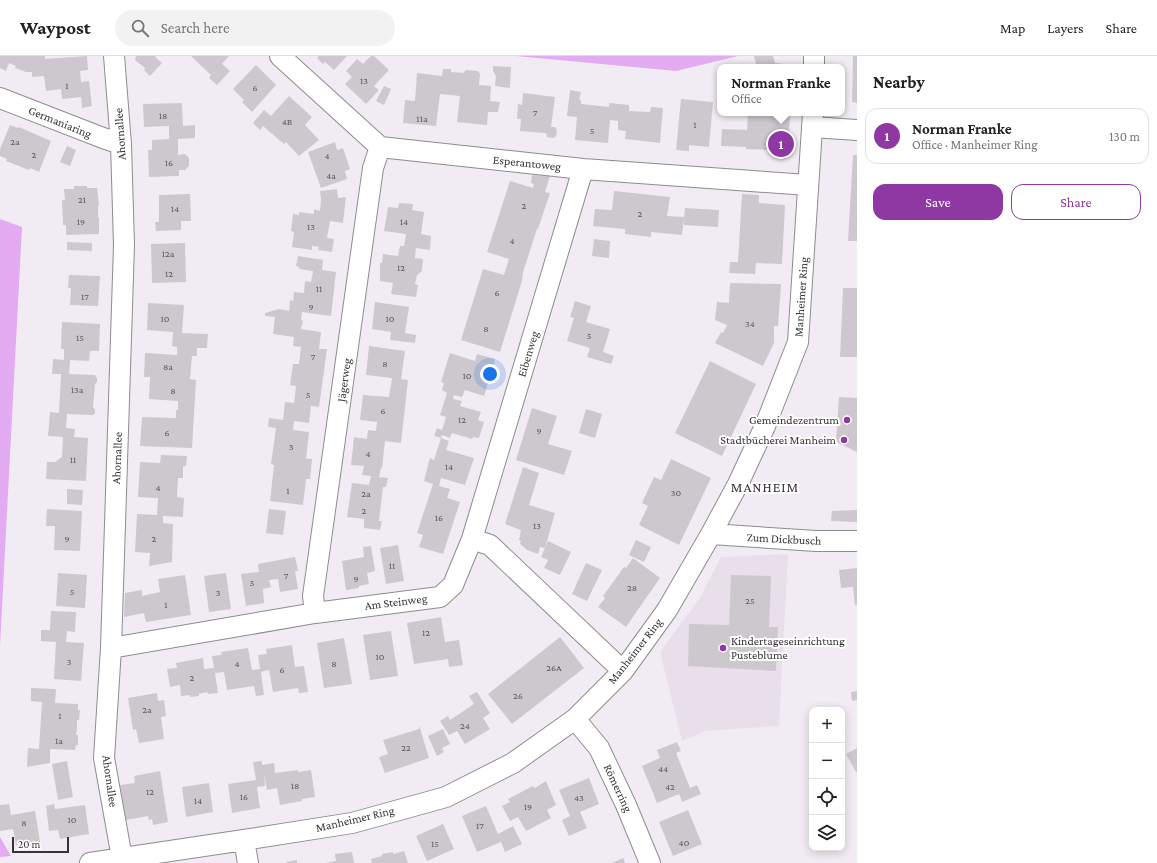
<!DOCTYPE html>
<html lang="en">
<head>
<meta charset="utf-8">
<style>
	body { margin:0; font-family:"Crimson Pro",serif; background:#f2f2f2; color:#222 }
	.controls { position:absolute; right:12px; bottom:12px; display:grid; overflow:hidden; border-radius:8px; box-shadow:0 2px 10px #0003 }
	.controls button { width:36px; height:36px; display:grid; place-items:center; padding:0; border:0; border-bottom:1px solid #e0e0e0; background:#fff; color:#222; font:20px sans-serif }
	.scale { position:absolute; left:12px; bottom:10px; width:57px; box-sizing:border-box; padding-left:4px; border:2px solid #353335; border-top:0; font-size:11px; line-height:14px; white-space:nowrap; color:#353335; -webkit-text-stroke:3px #fff; paint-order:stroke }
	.you { position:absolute; left:490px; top:318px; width:14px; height:14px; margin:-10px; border:3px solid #fff; border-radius:50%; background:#1a73e8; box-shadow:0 0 0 6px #1a73e833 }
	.badge { display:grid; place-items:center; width:26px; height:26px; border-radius:50%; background:#8f37a3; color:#fff; font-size:13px; font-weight:700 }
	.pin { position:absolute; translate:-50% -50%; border:2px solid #fff; box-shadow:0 1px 4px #0006 }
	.popup { position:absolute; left:717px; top:8px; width:128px; height:52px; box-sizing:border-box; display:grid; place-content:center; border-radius:8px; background:#fff; filter:drop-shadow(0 1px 3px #0005); font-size:13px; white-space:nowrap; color:#767676 }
	.popup b { font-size:15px; color:#222 }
	.popup::after { content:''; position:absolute; left:50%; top:100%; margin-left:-8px; border:8px solid transparent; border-top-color:#fff }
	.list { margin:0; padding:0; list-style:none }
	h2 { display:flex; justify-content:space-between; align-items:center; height:52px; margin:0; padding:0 16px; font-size:17px }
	h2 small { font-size:13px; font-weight:400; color:#767676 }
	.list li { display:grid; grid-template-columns:26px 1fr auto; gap:12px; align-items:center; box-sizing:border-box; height:56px; margin:0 8px 8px; padding:0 8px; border:1px solid #e0e0e0; border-radius:12px }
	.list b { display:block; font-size:15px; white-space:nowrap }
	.list p { margin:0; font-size:13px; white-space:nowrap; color:#767676 }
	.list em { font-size:13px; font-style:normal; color:#767676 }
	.actions { display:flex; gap:8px; padding:12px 16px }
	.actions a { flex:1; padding:9px 0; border:1px solid #8f37a3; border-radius:12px; text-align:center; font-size:14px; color:#8f37a3 }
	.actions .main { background:#8f37a3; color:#fff }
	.icon { flex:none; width:22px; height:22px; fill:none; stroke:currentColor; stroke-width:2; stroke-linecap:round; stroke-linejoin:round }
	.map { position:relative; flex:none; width:857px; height:807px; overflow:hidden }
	header { display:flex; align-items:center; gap:24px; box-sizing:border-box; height:56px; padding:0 20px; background:#fff; border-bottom:1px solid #e0e0e0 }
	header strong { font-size:19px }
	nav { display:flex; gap:22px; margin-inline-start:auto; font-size:14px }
	.search { width:280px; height:36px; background:#f2f2f2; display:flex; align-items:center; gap:10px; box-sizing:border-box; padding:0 14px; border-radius:22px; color:#767676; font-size:15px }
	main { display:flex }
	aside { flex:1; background:#fff }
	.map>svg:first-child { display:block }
</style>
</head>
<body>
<header>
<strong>Waypost</strong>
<div class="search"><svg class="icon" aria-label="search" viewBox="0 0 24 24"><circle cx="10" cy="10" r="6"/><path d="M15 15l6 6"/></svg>Search here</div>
<nav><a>Map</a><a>Layers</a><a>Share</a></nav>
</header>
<main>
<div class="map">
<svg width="857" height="807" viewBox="0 0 857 807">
	<rect width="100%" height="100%" fill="#f1ecf3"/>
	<path fill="#e9dfeb" d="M788,498L779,670L706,675L682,685L660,596L701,540L721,501Z"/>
	<path fill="#e3abf1" d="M516,0H738L676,15Z
		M0,163L22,171L0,590Z
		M0,781L11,800L0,801Z"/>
	<path fill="#cdc8ce" d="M0,0H45V3L87,0L88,14L80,15L81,26L89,25L92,50L82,52L81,41L62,43L61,33L46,35L44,20L32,21V16H26L15,12L16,10L9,7L6,15L0,12Z
		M136,0H156L155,1L162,7L150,20L144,14L145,12L135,4Z
		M191,0H229L222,8L230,15L217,29L209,22L211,19Z
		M319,0H347L334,14L325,6L323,8L317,2Z
		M371,0H374L389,14L374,30L379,34L366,48L345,28L352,21L346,15L357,3L363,8Z
		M754,0H773L775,7L792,9V11H762V8H756Z
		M853,0H857V47L852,46Z
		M256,9L276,29L252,56L242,46L244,44L233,33Z
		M493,10L511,11L510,32L495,30L496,20L493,15Z
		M443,13H451V16L463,17L466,14L478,15L480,18L479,29L491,30L490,45L500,46L498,56H488L487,69L457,66L460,40L440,38L436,70L403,67L405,44L415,45L417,17L442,20Z
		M384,30L391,33L384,49L376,45Z
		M570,34L581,36L579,44H581V48L609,51V47L629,49V55L650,56L651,51L663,52L660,87L625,83L626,75L618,74V65L610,64L608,87L575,84L577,61L567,60Z
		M523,37L555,41L551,71H555L557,74L556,80L554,82L547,81L546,77L520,75L521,63H517L518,48L522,49Z
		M289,40L312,61L305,69L319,84L299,100L286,86L284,88L263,70L260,74L253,67L264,54L271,60Z
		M681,43L713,46L709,91L689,89V95L676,94Z
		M182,47L183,70L195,69V82L178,83V99L185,98L189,102V110L185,114H179V120L149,121L148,94H152V84L169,83V70L144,71L143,48Z
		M748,57H790L788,95L746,93V91L721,90L722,73L747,74Z
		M10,69L18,72L19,71L51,85L39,116L30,112L29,114L6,105L7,103L0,100V93Z
		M335,86L337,94L343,92L350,113L345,115L347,123L321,132L308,96Z
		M67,90L76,94L70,110L60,106Z
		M853,99H857V185H848Z
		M532,119L550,120L545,136L550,137L538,173H537L523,216L522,225L500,296L461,284L483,213L504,219L509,203L487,196L510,125L533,132L534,128L531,127Z
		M74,130H87V132H97L99,149H98V161H99V178L66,179V169H63L62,144H65L64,133H74Z
		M337,133L338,142L346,141L343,167L330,165L327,182L334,183L332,196L318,194L319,191L312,190V194L292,191L294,176L291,175L293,158L299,159V156L314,158V153L320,155L321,144L320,135Z
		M614,135L670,141L667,160L684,161L685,152L719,154L718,171L684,169V163L682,179L651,176V181L625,178V173L593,170L595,153L612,154Z
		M190,138L191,165H181V174L156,175L155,166H159V139Z
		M742,138L759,139V147L785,149L782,208L756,207L755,218L729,217L730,206H738Z
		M399,147L413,148L412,154L424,156L421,178L431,180L430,194L416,192L415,202L423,203L422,215L417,219L415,228L418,229L416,241L391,238L393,227L380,225V207H382L383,198L398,200L400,190H404L406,178L384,175L388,151L398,152Z
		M594,183L610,185L609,202L592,200Z
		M67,186L92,187V195L67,194Z
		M185,187L186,226L152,227L151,188Z
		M298,200L323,204L322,214L336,216L331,260L302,256L301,264L303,265L301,273L321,276L319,293H327L319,351L311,350L309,367L294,365L293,374L309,376L306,403H312L310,423H306L303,449L270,445L274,409L271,408L276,372L268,371L269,362L283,364L285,346L294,347L296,330L290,329L293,308H299L301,291L293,290L294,281L273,278L275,261L265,260V257L279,253L289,255L290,244L293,245L294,236L304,237L305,225L311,226L313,215L299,213V211L296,210Z
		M69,219L100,220L98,250L70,249L71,232H68Z
		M730,227L781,228L778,270H774V287L763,310L715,287L721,276L723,277L727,269L715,264L717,246L729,247Z
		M843,232H857V301H840Z
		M575,245L591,250L586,266L610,273L603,296L614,300L611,308L587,301L590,292L567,285L574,262L570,261Z
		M375,246L409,251L405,277L416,279L415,287L390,284L391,276L372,273Z
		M148,247L184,249L182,277L208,278L207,292H197V300H192L190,323L196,324L192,392L140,390L142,361L176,362V354H178V345L149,343L150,321H144L145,297L177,299V291L172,290L173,276L147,274Z
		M62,266L100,268L99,295H90L89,305L70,304L69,318L95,319L97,322V326L95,328L93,351L95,354V357L93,359L67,358L66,372L75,373L74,381L88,382L86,425L46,423L47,406H55L62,401L63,381L48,380L50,356L59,357L61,318H52L53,303L64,304V293H61Z
		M369,290L405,295L401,323L408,324L401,387L385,385L382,412H381L379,421L388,422L386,431H383L379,465H382L380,474L364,472V463L347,461L352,427L369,429L371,420L362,419L364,410L351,409L354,381L367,383L368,374L376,375L377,366L360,364L363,339L389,341L392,322L366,319Z
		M450,297L475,305L477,298L495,303L484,340L465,334L462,341L454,339L453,343L462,345L460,350L481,356L478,364L484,366L479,382L473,381L472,383L452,377L450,382L442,379L441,382L434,380L437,372L442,374L446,361L440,359L447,337L442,334L444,327L441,326Z
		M710,305L756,328L722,400L675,377Z
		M839,341L857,342V396L836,386Z
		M532,352L557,360L548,388L572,395L564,419L516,404Z
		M586,353L602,358L595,382L579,377Z
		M441,382L449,385L446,394L474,402L465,429L441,422L439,430L450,433L447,442L460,446L443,498L419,491L423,479L417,477L433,428L424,425L426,417L430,402L434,404Z
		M161,399L187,400L186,410H183V422H178L177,441L184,442L183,461L163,460V467L173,468L172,506L149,510L150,497L135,496L137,458L157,459L158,442L138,441L140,406L160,407Z
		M671,403L711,422L679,489L639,469L648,450L642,447L654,421L661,424Z
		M523,411L539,417L529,449L555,457L545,492L548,485L571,496L560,519L544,512L548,504L541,501L545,492L540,491L538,498L527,494L520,488L521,485L519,484L521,474L505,468Z
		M67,433L83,434L82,449L67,448Z
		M47,453L82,455L80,495L54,494L55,470H46Z
		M269,453L286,455L283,479L266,477Z
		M857,454V466L831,465L832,455Z
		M636,484L651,491L644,506L629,499Z
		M398,489L404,525L386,528L380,492Z
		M371,490L375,515L367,517L369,528L359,530V532L346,534L342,505L364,501L363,491Z
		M295,501L298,515H295L298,533L280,536L278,523L269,524L271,531L263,533L264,547L246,550L241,518L259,516L258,508Z
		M633,502L660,522L626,571L598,551L605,542L603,540L624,511L626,512Z
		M586,507L602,514L587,545L572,538Z
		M857,512V549H855L853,531L841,532L839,514Z
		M58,517L87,519L85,552L56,550Z
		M226,517L231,553L209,556L204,520Z
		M185,519L191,559L146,566L144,557L124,561L125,537L142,534V540L160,536L158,523Z
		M731,519L771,520L769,571H778L776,615L688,610L689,568L729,569Z
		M51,555L76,556L75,576L67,575L66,586L84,587L81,625L54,623L56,586L41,585V574H50Z
		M441,561L445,586L459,584L463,609L449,611L448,603L414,608L407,567Z
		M391,575L398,620L370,624L363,579Z
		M560,581L584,612L512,668L488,638Z
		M344,582L352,628L324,632L317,587Z
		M292,589L295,611L304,610L308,636L299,637L298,632L273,636L269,614L261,616L264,639L256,640L254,630L227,634L224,616L215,617L218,637L208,638L207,636L199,638V640L190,641V639L181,640L180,629L170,631L167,613L177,612L176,607L203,602L204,613L214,612L212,600L222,599L221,596L248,592L252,614L260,613L258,599L267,598L266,593Z
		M31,632L56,633L55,647L78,648V654H80L79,664H77V671L76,679H78V689H76L75,694L50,693V707L27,711L28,692L39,693L42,646L31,645Z
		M857,635V644L852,645L851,636Z
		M477,636L490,657L483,662L490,673L465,688L457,675L449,679L440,665L448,660L450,664L474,648L469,640Z
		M157,637L158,645L164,644L166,660L161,661L164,683L139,687L136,673L133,674L128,642Z
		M419,669L429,702L385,717L379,701L388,698L383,684L419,673Z
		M443,673L450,688L442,692L444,696L437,700L428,680Z
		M677,686L681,695L676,697L690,732L697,729L701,738L682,746L679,738L657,747L642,710L660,702L657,694Z
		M857,692V716H856L846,698Z
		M67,705L73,741L58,744L52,708Z
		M262,705V709L274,707L275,717L298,714V716L311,714L315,741L302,743V745L280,749L277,732L267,734L264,718L265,730L257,731L260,752L232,757L228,728L256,724L253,706Z
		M160,715L168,766L153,769L152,763L149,764L148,760L126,764L120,729L135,727L134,720Z
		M589,722L599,748L580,756L587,772L569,780L562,764L570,760L559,734Z
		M546,725L556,749L547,754L551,762L526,775L518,761L510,765L502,750L510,746L508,743L533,730L535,732Z
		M209,727L213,756L186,761L182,731Z
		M9,748L11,759L35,755L40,786L16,789L13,773L0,775V749Z
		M54,748L55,753L85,749L89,778L60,783L58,774L49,775L46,750Z
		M486,750L498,778L513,770L522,788L505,796L501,786L477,796L462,760Z
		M688,754L702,788L673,800L659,766Z
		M443,768L454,793L427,805L416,780Z
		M404,795L408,807H372L371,803L382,800V798L393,796V798Z
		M352,796L354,807H326L336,805L335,798Z
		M623,802L625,807H612Z
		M297,804V807H286V806Z"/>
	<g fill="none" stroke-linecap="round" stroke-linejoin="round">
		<defs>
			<path id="minor" d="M114,0L121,88L124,189L111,592L104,702L122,802
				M280,0L380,91L583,113L808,129
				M814,0V11
				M0,42L103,82L121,88
				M812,71L857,74
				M711,478L816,485H857
				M472,483L490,489L623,615
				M315,557L313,540L373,112L380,91
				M111,592L315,557L440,541L453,529L472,483L583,113
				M575,663L599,692L626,749L650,807
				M244,784L248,807
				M90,807L244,784L352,767L446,741L513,707L575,663L623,615L667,554L711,478L738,428L765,370L798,286L813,57"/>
		</defs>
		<use href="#minor" stroke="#8f8b90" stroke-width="22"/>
		<use href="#minor" stroke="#fff" stroke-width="20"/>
	</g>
	<g fill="#8f37a3" stroke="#fff" stroke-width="1.5">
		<circle cx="847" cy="364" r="4"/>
		<circle cx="844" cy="384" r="4"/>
		<circle cx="723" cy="592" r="4"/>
	</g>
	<g text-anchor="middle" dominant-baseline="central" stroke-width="4" stroke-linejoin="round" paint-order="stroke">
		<g font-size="10" fill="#5b585b">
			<text x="364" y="24">13</text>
			<text x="67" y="29">1</text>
			<text x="255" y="31">6</text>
			<text x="535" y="56">7</text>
			<text x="163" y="59">18</text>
			<text x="422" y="62">11a</text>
			<text x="287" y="65">4B</text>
			<text x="695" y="68">1</text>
			<text x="592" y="74">5</text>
			<text x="15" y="85">2a</text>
			<text x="34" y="98">2</text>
			<text x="327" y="99">4</text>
			<text x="169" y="106">16</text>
			<text x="331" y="119">4a</text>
			<text x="82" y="143">21</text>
			<text x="524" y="149">2</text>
			<text x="175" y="152">14</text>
			<text x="640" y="157">2</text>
			<text x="81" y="165">19</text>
			<text x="404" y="165">14</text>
			<text x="311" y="170">13</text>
			<text x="512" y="184">4</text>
			<text x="168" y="197">12a</text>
			<text x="401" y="211">12</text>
			<text x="169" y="217">12</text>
			<text x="319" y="232">11</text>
			<text x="497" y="236">6</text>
			<text x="85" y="240">17</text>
			<text x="311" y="250">9</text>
			<text x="165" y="262">10</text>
			<text x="390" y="262">10</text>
			<text x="750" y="267">34</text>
			<text x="486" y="272">8</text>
			<text x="589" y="279">5</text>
			<text x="80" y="281">15</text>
			<text x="313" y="300">7</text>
			<text x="385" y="307">8</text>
			<text x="168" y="310">8a</text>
			<text x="467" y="319">10</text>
			<text x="77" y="333">13a</text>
			<text x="173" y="334">8</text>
			<text x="308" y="338">5</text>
			<text x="383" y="354">6</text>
			<text x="462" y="363">12</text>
			<text x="539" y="374">9</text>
			<text x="167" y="376">6</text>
			<text x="291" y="390">3</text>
			<text x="368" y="397">4</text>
			<text x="73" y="403">11</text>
			<text x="449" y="410">14</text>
			<text x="158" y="431">4</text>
			<text x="288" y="434">1</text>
			<text x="676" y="436">30</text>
			<text x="366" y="437">2a</text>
			<text x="364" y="454">2</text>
			<text x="439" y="461">16</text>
			<text x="537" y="469">13</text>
			<text x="67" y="482">9</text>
			<text x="154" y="482">2</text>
			<text x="392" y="509">11</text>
			<text x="286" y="519">7</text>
			<text x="356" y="522">9</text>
			<text x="252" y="526">5</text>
			<text x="632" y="531">28</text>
			<text x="72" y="535">5</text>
			<text x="218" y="536">3</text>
			<text x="750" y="544">25</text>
			<text x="166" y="548">1</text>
			<text x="426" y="576">12</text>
			<text x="380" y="600">10</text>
			<text x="69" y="605">3</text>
			<text x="237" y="607">4</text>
			<text x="334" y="607">8</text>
			<text x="554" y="611">26A</text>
			<text x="282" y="613">6</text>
			<text x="192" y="621">2</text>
			<text x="518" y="639">26</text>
			<text x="147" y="653">2a</text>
			<text x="60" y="659">1</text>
			<text x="465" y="669">24</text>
			<text x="59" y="684">1a</text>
			<text x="406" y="691">22</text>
			<text x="663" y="712">44</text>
			<text x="295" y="729">18</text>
			<text x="670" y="730">42</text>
			<text x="150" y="735">12</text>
			<text x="244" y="740">16</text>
			<text x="579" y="741">43</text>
			<text x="198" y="744">14</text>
			<text x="528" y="750">19</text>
			<text x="72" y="763">10</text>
			<text x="24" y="766">8</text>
			<text x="480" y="769">17</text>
			<text x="684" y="786">40</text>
			<text x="435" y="787">15</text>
		</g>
		<g font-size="12" fill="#353335" stroke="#fff">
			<text transform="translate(60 66) rotate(22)">Germaniaring</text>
			<text transform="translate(120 78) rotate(-94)">Ahornallee</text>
			<text transform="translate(527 107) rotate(6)">Esperantoweg</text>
			<text transform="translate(801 241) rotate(-86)">Manheimer Ring</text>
			<text transform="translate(528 298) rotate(-73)">Eibenweg</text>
			<text transform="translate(344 324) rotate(-82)">Jägerweg</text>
			<text transform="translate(117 402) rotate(-88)">Ahornallee</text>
			<text transform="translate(784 483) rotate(3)">Zum Dickbusch</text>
			<text transform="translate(396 546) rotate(-7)">Am Steinweg</text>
			<text transform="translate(635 595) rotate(-52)">Manheimer Ring</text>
			<text transform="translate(110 725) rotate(82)">Ahornallee</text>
			<text transform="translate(618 732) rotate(65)">Römerring</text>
			<text transform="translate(355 763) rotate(-13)">Manheimer Ring</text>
		</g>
		<g font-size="12" fill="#353335" stroke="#fff" text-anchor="end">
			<text x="839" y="364">Gemeindezentrum</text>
			<text x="836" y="384">Stadtbücherei Manheim</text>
			<text x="731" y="585" text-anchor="start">Kindertageseinrichtung<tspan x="731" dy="14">Pusteblume</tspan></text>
		</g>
		<g font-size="14" letter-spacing="1" fill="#373338" stroke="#fff">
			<text x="765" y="431">MANHEIM</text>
		</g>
	</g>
</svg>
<div class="controls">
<button>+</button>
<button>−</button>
<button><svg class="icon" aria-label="locate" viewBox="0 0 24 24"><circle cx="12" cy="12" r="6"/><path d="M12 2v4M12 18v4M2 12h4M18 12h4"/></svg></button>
<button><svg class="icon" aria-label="layers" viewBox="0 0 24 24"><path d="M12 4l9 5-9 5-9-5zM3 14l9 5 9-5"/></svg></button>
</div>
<div class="scale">20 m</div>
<div class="you"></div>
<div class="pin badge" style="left:781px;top:88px">1</div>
<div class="popup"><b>Norman Franke</b>Office</div>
</div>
<aside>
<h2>Nearby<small></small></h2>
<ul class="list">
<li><span class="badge">1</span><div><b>Norman Franke</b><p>Office · Manheimer Ring</p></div><em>130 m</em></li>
</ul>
<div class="actions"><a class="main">Save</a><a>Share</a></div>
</aside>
</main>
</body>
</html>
